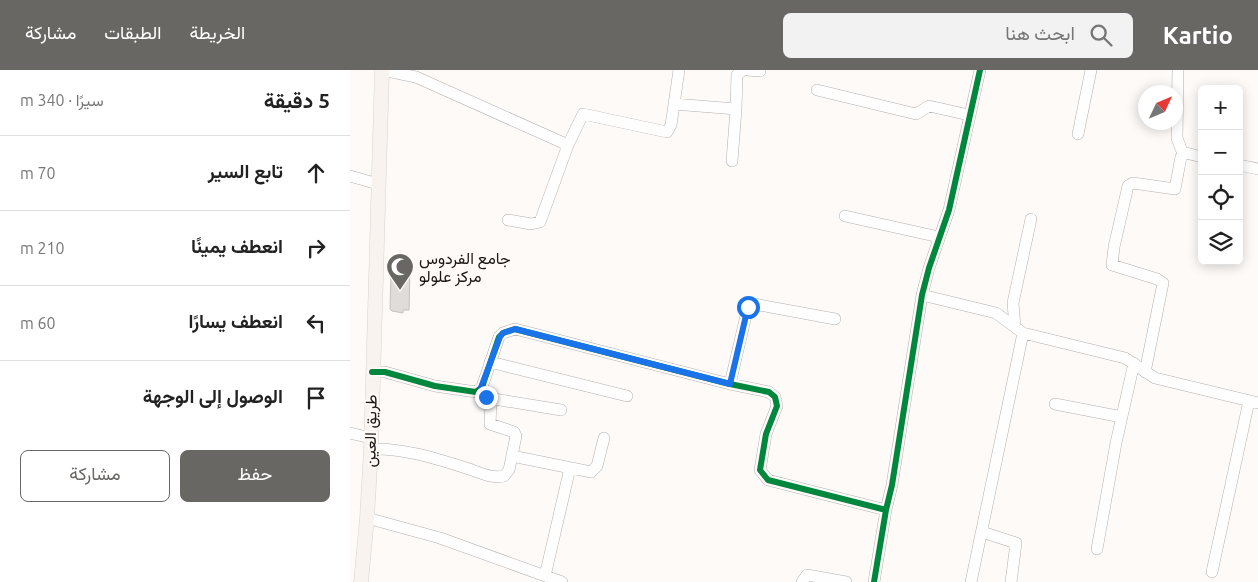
<!DOCTYPE html>
<html lang="ar">
<head>
<meta charset="utf-8">
<style>
	body { margin:0; font-family:Ubuntu,Vazirmatn,sans-serif; background:#f2f2f2; color:#222; direction:rtl }
	.controls { position:absolute; right:15px; top:15px; display:grid; overflow:hidden; border-radius:8px; box-shadow:0 2px 12px #0003 }
	.controls button { width:45px; height:45px; display:grid; place-items:center; padding:0; border:0; border-bottom:1px solid #e0e0e0; background:#fff; color:#222; font:25px sans-serif }
	.compass { position:absolute; left:788px; top:15px; width:45px; height:45px; border-radius:50%; background:#fff; box-shadow:0 2px 12px #0003; rotate:46deg }
	.stop { position:absolute; width:15px; height:15px; margin:-11px; border:4px solid #1a73e8; border-radius:50%; background:#fff }
	.stop.end { background:#1a73e8; border-color:#fff; box-shadow:0 1px 5px #0008 }
	.list { margin:0; padding:0; list-style:none }
	h2 { display:flex; justify-content:space-between; align-items:center; height:65px; margin:0; padding:0 20px; font-size:21px }
	h2 small { font-size:16px; font-weight:400; color:#767676 }
	.list li { display:grid; grid-template-columns:32px 1fr auto; gap:15px; align-items:center; box-sizing:border-box; height:75px; padding:0 20px; border-top:1px solid #e0e0e0 }
	.list b { display:block; font-size:19px; white-space:nowrap }
	.list em { font-size:16px; font-style:normal; color:#767676 }
	.actions { display:flex; gap:10px; padding:15px 20px }
	.actions a { flex:1; padding:11px 0; border:1px solid #696764; border-radius:8px; text-align:center; font-size:18px; color:#696764 }
	.actions .main { background:#696764; color:#fff }
	.icon { flex:none; width:28px; height:28px; fill:none; stroke:currentColor; stroke-width:2; stroke-linecap:round; stroke-linejoin:round }
	.map { position:relative; flex:none; width:908px; height:512px; overflow:hidden; direction:ltr }
	header { display:flex; align-items:center; gap:30px; box-sizing:border-box; height:70px; padding:0 25px; background:#696764; color:#fff }
	header strong { font-size:24px }
	nav { display:flex; gap:28px; margin-inline-start:auto; font-size:18px }
	.search { width:350px; height:45px; background:#f2f2f2; display:flex; align-items:center; gap:12px; box-sizing:border-box; padding:0 18px; border-radius:8px; color:#767676; font-size:19px }
	main { display:flex }
	aside { flex:1; background:#fff }
	.map>svg:first-child { display:block }
</style>
</head>
<body>
<header>
<strong>Kartio</strong>
<div class="search"><svg class="icon" aria-label="search" viewBox="0 0 24 24"><circle cx="10" cy="10" r="6"/><path d="M15 15l6 6"/></svg>ابحث هنا</div>
<nav><a>الخريطة</a><a>الطبقات</a><a>مشاركة</a></nav>
</header>
<main>
<div class="map">
<svg width="908" height="512" viewBox="0 0 908 512">
	<rect width="100%" height="100%" fill="#fdfaf8"/>
	<path fill="#dfdcda" stroke="#c4c1bf" d="M46,196L60,197L59,240H53V243L42,241L40,239L41,202H46Z"/>
	<g fill="none" stroke-linecap="round" stroke-linejoin="round">
		<defs>
			<path id="minor" d="M32,0L66,7L218,75
				M397,0L410,1
				M828,0L827,68L833,84
				M467,20L566,44L579,36L619,45
				M324,34L386,39L387,5L393,0
				M728,64L741,0
				M382,91L386,39
				M889,95L908,99
				M0,106L28,114
				M495,146L589,167
				M158,150L181,154L190,152L218,75L233,44L317,62L321,55L329,0
				M572,225L646,243L673,263L775,288L805,308L908,333
				M665,257L663,233L681,149
				M140,292L277,326
				M22,302H35L85,316L126,322L132,317L149,267L153,263L165,259L380,314L419,322L425,327L427,336L416,364L410,400L418,410L536,440
				M795,302L813,213L807,209L762,195L764,177L778,116L783,113L825,119L831,87L836,83L852,87
				M380,314L398,237L404,234L485,249
				M138,328L211,340
				M705,334L772,347
				M0,363L21,368
				M21,379C53,378 85,388 116,398C130,402 140,409 154,406L159,400L166,366L164,362L140,354L141,332L130,320
				M162,386L241,402L247,396L254,368
				M17,448L90,468L212,512
				M632,462L666,473L661,512
				M747,479L766,373L784,293
				M862,502L899,331
				M195,506L220,398
				M452,512L457,505L496,512
				M524,512L536,440L542,415L572,225L579,198L599,140L630,0
				M621,512L673,263"/>
			<path id="major" d="M11,512L17,448L21,379L32,0"/>
		</defs>
		<use href="#minor" stroke="#b3b0ae" stroke-width="12"/>
		<use href="#major" stroke="#d5d4d2" stroke-width="15"/>
		<use href="#minor" stroke="#fffefe" stroke-width="11"/>
		<use href="#major" stroke="#f8f3ef" stroke-width="14"/>
		<defs>
			<path id="cycleway" d="M22,302H35L85,316L126,322L132,317L149,267L153,263L165,259L380,314L419,322L425,327L427,336L416,364L410,400L418,410L536,440
				M524,512L536,440L542,415L572,225L579,198L599,140L630,0"/>
		</defs>
		<use href="#cycleway" stroke="#fffaf6" stroke-width="9"/>
		<use href="#cycleway" stroke="#00873e" stroke-width="6"/>
	</g>
	<g fill="none" stroke-linecap="round" stroke-linejoin="round">
		<path stroke="#1a73e8" stroke-width="6" d="M136,327L130,320L150,267L153,263L165,259L380,314L398,237"/>
	</g>
	<defs>
		<symbol id="mosque-pin" viewBox="-11 -11 22 30"><path d="M0 17L-7.5 6A9.5 9.5 0 1 1 7.5 6Z" fill="#696764" stroke="#fffaf6"/><path d="M3.5-4.9A6 6 0 1 0 3.5 4.9A5 5 0 1 1 3.5-4.9Z" fill="#fff"/></symbol>
	</defs>
	<g fill-rule="evenodd">
		<use href="#mosque-pin" x="34" y="181" width="32" height="43"/>
	</g>
	<g text-anchor="middle" dominant-baseline="central" stroke-width="4" stroke-linejoin="round" paint-order="stroke">
		<g font-size="16" fill="#1a1815" stroke="#fffaf6" text-anchor="start">
			<text x="69" y="188">جامع الفردوس<tspan x="69" dy="18">مركز علولو</tspan></text>
		</g>
		<g font-size="16" fill="#1a1815" stroke="#fffaf6">
			<text transform="translate(20 361) rotate(-89)">طريق العين</text>
		</g>
	</g>
</svg>
<div class="controls">
<button>+</button>
<button>−</button>
<button><svg class="icon" aria-label="locate" viewBox="0 0 24 24"><circle cx="12" cy="12" r="6"/><path d="M12 2v4M12 18v4M2 12h4M18 12h4"/></svg></button>
<button><svg class="icon" aria-label="layers" viewBox="0 0 24 24"><path d="M12 4l9 5-9 5-9-5zM3 14l9 5 9-5"/></svg></button>
</div>
<svg class="compass" viewBox="-18 -18 36 36"><path d="M0-13l5 13h-10z" fill="#e53935"/><path d="M0 13l5-13h-10z" fill="#767676"/></svg>
<div class="stop" style="left:398px;top:237px"></div>
<div class="stop end" style="left:136px;top:327px"></div>
</div>
<aside>
<h2>5 دقيقة<small>سيرًا · 340 m</small></h2>
<ul class="list">
<li><svg class="icon" aria-label="ahead" viewBox="0 0 24 24"><path d="M12 20V5M6 11l6-6 6 6"/></svg><div><b>تابع السير</b></div><em>70 m</em></li>
<li><svg class="icon" aria-label="right" viewBox="0 0 24 24"><path d="M7 20v-9h11M14 6l5 5-5 5"/></svg><div><b>انعطف يمينًا</b></div><em>210 m</em></li>
<li><svg class="icon" aria-label="left" viewBox="0 0 24 24"><path d="M17 20v-9H6M10 6l-5 5 5 5"/></svg><div><b>انعطف يسارًا</b></div><em>60 m</em></li>
<li><svg class="icon" aria-label="arrive" viewBox="0 0 24 24"><path d="M6 21V4h12l-3 4 3 4H6"/></svg><div><b>الوصول إلى الوجهة</b></div></li>
</ul>
<div class="actions"><a class="main">حفظ</a><a>مشاركة</a></div>
</aside>
</main>
</body>
</html>
